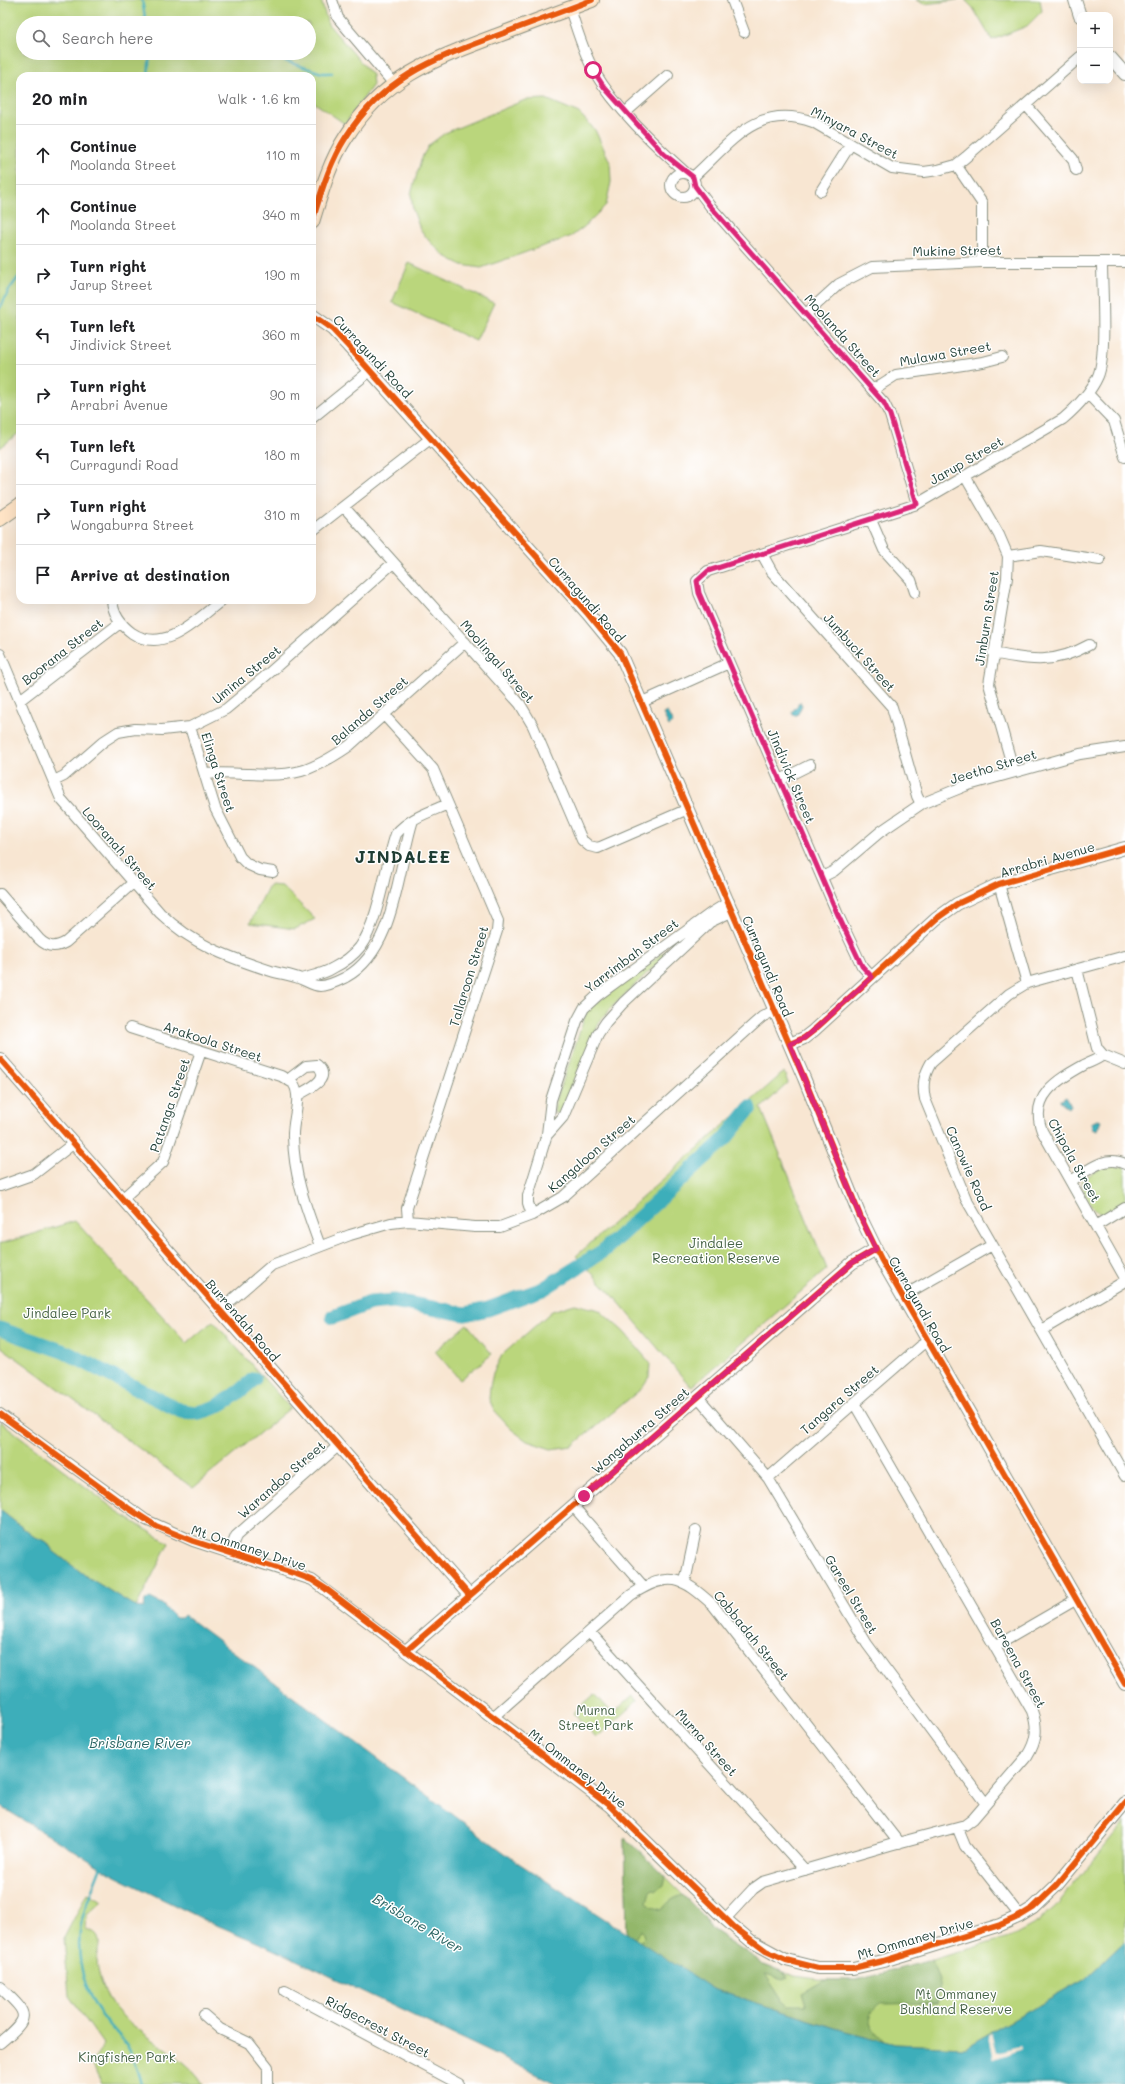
<!DOCTYPE html>
<html lang="en">
<head>
<meta charset="utf-8">
<style>
	body { margin:0; font-family:Mali,sans-serif; background:#f6f6f6; color:#202124 }
	.controls { position:absolute; right:12px; top:12px; display:grid; overflow:hidden; border-radius:8px; box-shadow:0 4px 16px #0002 }
	.controls button { width:36px; height:36px; display:grid; place-items:center; padding:0; border:0; border-bottom:1px solid #e0e0e0; background:#fff; color:#202124; font:20px sans-serif }
	.stop { position:absolute; width:12px; height:12px; margin:-9px; border:3px solid #db2777; border-radius:50%; background:#fff }
	.stop.end { background:#db2777; border-color:#fff; box-shadow:0 1px 4px #0008 }
	.list { margin:0; padding:0; list-style:none }
	h2 { display:flex; justify-content:space-between; align-items:center; height:52px; margin:0; padding:0 16px; font-size:17px }
	h2 small { font-size:13px; font-weight:400; color:#757577 }
	.list li { display:grid; grid-template-columns:26px 1fr auto; gap:12px; align-items:center; box-sizing:border-box; height:60px; padding:0 16px; border-top:1px solid #e0e0e0 }
	.list b { display:block; font-size:15px; white-space:nowrap }
	.list p { margin:0; font-size:13px; white-space:nowrap; color:#757577 }
	.list em { font-size:13px; font-style:normal; color:#757577 }
	.icon { flex:none; width:22px; height:22px; fill:none; stroke:currentColor; stroke-width:2; stroke-linecap:round; stroke-linejoin:round }
	.map { position:relative; flex:none; width:1125px; height:2084px; overflow:hidden }
	.search { position:absolute; background:#fff; box-shadow:0 4px 16px #0002; left:16px; top:16px; width:300px; height:44px; display:flex; align-items:center; gap:10px; box-sizing:border-box; padding:0 14px; border-radius:22px; color:#757577; font-size:15px }
	.panel { position:absolute; background:#fff; box-shadow:0 4px 16px #0002; left:16px; top:72px; width:300px; height:532px; border-radius:12px }
	.map>svg:first-child { display:block }
</style>
</head>
<body>
<div class="map">
<svg width="1125" height="2084" viewBox="0 0 1125 2084">
	<rect width="100%" height="100%" fill="#fff"/>
	<filter id="ink" filterUnits="userSpaceOnUse"><feTurbulence type="fractalNoise" baseFrequency=".025" numOctaves="2"/><feDisplacementMap in="SourceGraphic" scale="8" xChannelSelector="R" yChannelSelector="G"/><feConvolveMatrix kernelMatrix="1 2 1 2 8 2 1 2 1" color-interpolation-filters="sRGB"/></filter>
	<filter id="wash" filterUnits="userSpaceOnUse"><feTurbulence type="fractalNoise" baseFrequency=".012" numOctaves="4" result="noise"/><feDisplacementMap in="SourceGraphic" scale="16" xChannelSelector="R" yChannelSelector="G"/><feGaussianBlur stdDeviation="0.9" result="paint"/><feColorMatrix in="noise" values="0 0 0 0 0 0 0 0 0 0 0 0 0 0 0 0 0 1.4 0 .05"/><feComposite in="paint" operator="in"/></filter>
	<g filter="url(#wash)">
		<rect width="100%" height="100%" fill="#f8e6d2"/>
		<path fill="#bad67b" stroke="#6c8a58" fill-rule="evenodd" d="M0,0H321L328,24L372,75L373,85L345,124L312,101V76H20V432L0,448ZM23,23H309V53H23Z
			M916,0H958L924,4Z
			M965,0H1040L1042,11L1027,26L992,40L973,8Z
			M546,99L579,113L595,130L610,162L611,182L606,205L585,226L572,236L481,268L462,265L445,256L430,242L420,229L413,210L411,194L422,157L429,145L445,133L525,100Z
			M409,263L494,303L476,341L392,302Z
			M269,885L282,886L315,919L295,929L250,923Z
			M687,935L614,1005L600,1021L562,1108L559,1114L554,1113L555,1104L587,1010Z
			M784,1072L788,1083L761,1108L827,1269L691,1387L616,1299L576,1256Z
			M1107,1165L1125,1167V1203L1104,1216C1092,1211 1083,1194 1081,1181L1086,1177Z
			M75,1221L187,1343L213,1321L290,1408L193,1488L0,1346V1244Z
			M575,1304L599,1310L624,1332L650,1363L649,1377L641,1389L572,1446L551,1449L527,1441L511,1429L495,1412L489,1399L490,1387L493,1373L502,1355L552,1311Z
			M467,1324L492,1354L460,1380L435,1351Z
			M0,1421L122,1515L169,1543L136,1607L86,1576L53,1551L47,1542L33,1536L0,1510Z
			M595,1694L613,1714L633,1696L637,1701L596,1738L573,1713Z
			M1125,1822V1941L1084,1980L965,2047L895,2044L835,2028L713,1989L627,1934L625,1837L703,1915L710,1928L764,1964L794,1976L825,1980H858L895,1971L996,1941L1016,1934L1038,1922L1056,1906Z
			M87,1893L102,1901L87,1915L86,1929C91,1931 96,1932 98,1937C101,1944 97,1951 97,1958C97,1975 105,1996 116,2009C137,2035 190,2058 203,2084H102L92,2064L103,2044L69,1996L64,1938Z"/>
		<path fill="#93b76b" stroke="#597a50" d="M625,1837L665,1876L663,1885L656,1891L653,1889L650,1891L647,1902L652,1907L662,1910C668,1901 674,1898 683,1895L703,1915L710,1928L764,1964L784,1972L788,1977L783,1979L765,1974L782,2000L789,2006H806L802,1993L825,1980H858L931,1960C937,1974 946,1990 936,2003L880,2004C861,2019 872,2027 884,2041L835,2028L713,1989L639,1942L645,1936L642,1930L634,1939L627,1934Z"/>
		<path fill="#3eaeba" stroke="#2e7677" d="M800,702L802,705L798,714L795,716L792,712Z
			M667,712L673,723L669,726L663,714Z
			M1066,1097L1071,1105L1069,1108L1060,1101Z
			M1097,1120L1101,1121L1097,1131L1092,1129L1091,1123Z
			M0,1510L33,1536L47,1542L53,1551L86,1576L136,1607L144,1608L145,1601L150,1598L162,1604L176,1618H181L184,1615L517,1862L713,1989L835,2028L895,2044L965,2047L1084,1980L1125,1941V2084H557L273,1949L207,1921L115,1876L0,1806Z"/>
		<path fill="#f8e6d2" d="M992,2033L997,2052L1020,2046L1021,2049L994,2059L989,2035Z"/>
		<g fill="none" stroke-linecap="round" stroke-linejoin="round">
			<path stroke="#3eaeba" stroke-width="2.5" d="M142,0L146,23
				M251,53L273,57L322,73H332
				M148,76L150,53
				M0,308L9,290L20,275
				M101,1866C86,1906 72,1930 83,1975C86,1986 90,1998 97,2009C105,2021 117,2032 126,2044C134,2056 137,2070 141,2084"/>
			<path stroke="#3eaeba" stroke-width="15" d="M333,1317L370,1303L394,1301L465,1314L488,1309L543,1289L603,1251L725,1139L750,1108
				M0,1329L65,1352L181,1411C187,1411 195,1414 200,1412C221,1408 239,1392 254,1379"/>
		</g>
	</g>
	<g filter="url(#ink)">
		<g fill="none" stroke-linecap="round" stroke-linejoin="round">
			<defs>
				<path id="minor" d="M332,0L338,18L394,84
					M732,0L744,32
					M570,9C577,29 583,52 594,71C616,109 654,144 686,173
					M1026,105L1073,159L1076,170
					M626,112L668,75
					M956,165L982,203V262
					M671 185a12 12 0 1 1 24 0a12 12 0 1 1-24 0Z
					M693,177C731,143 756,102 813,122L892,168L924,172L938,170L956,165L966,157L1080,57
					M695,186L710,206L884,403L890,415L917,504
					M821,191L850,145
					M806,314L839,284L872,267L982,262H1125
					M874,389L896,375L983,362L1002,357
					M1088,394L1114,421L1125,457
					M312,418L370,371
					M965,476L999,535L1008,556L1007,578L989,684L1014,772
					M344,507L520,704L533,726L582,840L589,846L598,848L688,809
					M871,520L884,550L911,580L915,592
					M312,531L430,439
					M762,554L772,572L892,707L917,796L921,804
					M1008,556L1041,551L1100,560
					M112,600C113,614 121,625 132,633C165,655 197,619 222,600
					M993,653C1031,661 1055,664 1089,645
					M0,654L61,799L160,913C193,945 228,957 271,971C281,974 291,975 301,979C307,981 313,986 320,986C329,986 338,981 346,977C396,949 397,870 413,820
					M20,700L120,623
					M642,702L729,663
					M384,715L433,769L498,921L497,931L407,1208L408,1221
					M190,727L215,808L240,857L247,864L260,870L273,872
					M206,774C221,772 234,774 249,774C294,777 311,772 349,746L465,642
					M780,780L810,765
					M54,781L64,776L104,741L118,732L135,729L162,730L190,727L226,709L268,674L393,563
					M822,877L834,871L880,832L921,804L965,786L1080,754L1125,747
					M999,884L1027,983
					M0,894L39,939C48,948 56,948 66,942L134,882
					M1125,956L1027,983L1009,994L931,1063C924,1075 922,1085 925,1099L966,1199L1125,1476
					M1077,969L1097,1048L1103,1055L1125,1064
					M872,977L862,966L838,915L699,593L697,581L708,571L917,504L1063,419C1077,407 1090,394 1098,376C1107,355 1102,289 1102,263
					M301,979C312,976 324,974 333,968C343,963 353,956 360,947C379,921 385,866 396,834C409,818 430,812 448,804
					M130,1028L281,1076L293,1083C303,1097 292,1120 293,1137C294,1178 306,1207 320,1246
					M1103,1055C1097,1060 1090,1062 1084,1065C1057,1080 1029,1096 1042,1131L1125,1278
					M289,1079L306,1066L317,1065C333,1079 308,1089 298,1095
					M548,1134L563,1117L598,1034L606,1022L623,1003L710,922L733,911
					M1071,1181C1087,1171 1105,1154 1125,1164
					M0,1186L34,1174L74,1143
					M122,1199L163,1162L201,1051
					M532,1215L528,1203V1196L547,1134L551,1100L577,1021L584,1008L597,996L711,913L729,902
					M1097,1225L1125,1208
					M903,1296L992,1245
					M220,1310L272,1265L350,1235L391,1223L408,1221L475,1227H500L532,1215L563,1197L754,1024L762,1017L775,1010
					M1042,1330L1125,1281
					M698,1397L768,1478L867,1644L986,1804
					M0,1414L146,1520L193,1541L312,1580L406,1651
					M768,1478L920,1346L929,1341
					M573,1506L644,1587
					M229,1553L236,1536L338,1446
					M685,1582L696,1530
					M590,1632L805,1870
					M996,1646L1077,1599
					M493,1717L631,1595C670,1570 682,1577 713,1605L899,1843
					M958,1829L965,1846L1020,1916
					M725,1919L753,1889L763,1882L890,1845L965,1825L973,1819L1027,1756C1037,1740 1038,1728 1032,1711L854,1403
					M0,1987C29,2015 32,2016 0,2043
					M285,1991L459,2084
					M204,2015L220,2029L249,2043L268,2067V2084"/>
				<path id="tertiary" d="M1075,0L1080,16
					M1110,57L1125,74
					M312,315L332,329L348,346L588,614L620,653L804,1078L860,1216L881,1259L1125,1684
					M790,1044L804,1038L813,1031L936,919L957,904L999,884L1125,848
					M0,1059L469,1595
					M876,1249L852,1263L406,1651L610,1806L725,1919L751,1941L786,1960L818,1968H853L883,1961L1000,1925L1020,1916L1033,1908L1057,1885L1125,1803"/>
				<path id="secondary" d="M312,222C321,193 329,163 346,137C384,77 432,60 496,36C528,24 560,12 592,0
					M0,519L20,505"/>
			</defs>
			<use href="#minor" stroke="#8c9283" stroke-width="12"/>
			<use href="#tertiary" stroke="#8c9283" stroke-width="14"/>
			<use href="#secondary" stroke="#8c9283" stroke-width="16"/>
			<use href="#minor" stroke="#fff" stroke-width="10"/>
			<use href="#tertiary" stroke="#fff" stroke-width="12"/>
			<use href="#secondary" stroke="#ffe4c6" stroke-width="14"/>
			<defs>
				<path id="cycleway" d="M312,222C321,193 329,163 346,137C384,77 432,60 496,36C528,24 560,12 592,0
					M312,315L332,329L348,346L588,614L620,653L804,1078L860,1216L881,1259L1125,1684
					M790,1044L804,1038L813,1031L936,919L957,904L999,884L1125,848
					M0,1059L469,1595
					M0,1414L128,1508L156,1526L193,1541L299,1575L312,1580L326,1589L610,1806L734,1927L766,1951L786,1960L818,1968H853L883,1961L1000,1925L1020,1916L1033,1908L1057,1885L1125,1803
					M406,1651L852,1263L876,1249"/>
			</defs>
			<use href="#cycleway" stroke="#fff" stroke-width="8"/>
			<use href="#cycleway" stroke="#e8590c" stroke-width="6"/>
		</g>
	</g>
	<g fill="none" stroke-linecap="round" stroke-linejoin="round" filter="url(#ink)">
		<path stroke="#db2777" stroke-width="5" d="M584,1496L852,1263L876,1249L860,1216L790,1044L804,1038L813,1031L872,977L862,966L838,915L699,593L697,581L708,571L917,504L890,415L884,403L710,206L695,186L693,177L664,154L604,87L593,70"/>
	</g>
	<g text-anchor="middle" dominant-baseline="central" stroke-width="3" stroke-linejoin="round" paint-order="stroke">
		<g font-size="13" fill="#1f3d34" stroke="#fff">
			<text transform="translate(855 132) rotate(28)">Minyara Street</text>
			<text transform="translate(957 250) rotate(-1)">Mukine Street</text>
			<text transform="translate(843 335) rotate(48)">Moolanda Street</text>
			<text transform="translate(945 353) rotate(-10)">Mulawa Street</text>
			<text transform="translate(373 356) rotate(47)">Curragundi Road</text>
			<text transform="translate(966 460) rotate(-30)">Jarup Street</text>
			<text transform="translate(587 599) rotate(49)">Curragundi Road</text>
			<text transform="translate(986 618) rotate(-81)">Jimburn Street</text>
			<text transform="translate(62 651) rotate(-38)">Boorana Street</text>
			<text transform="translate(860 652) rotate(48)">Jumbuck Street</text>
			<text transform="translate(498 661) rotate(49)">Moolingal Street</text>
			<text transform="translate(246 674) rotate(-39)">Umina Street</text>
			<text transform="translate(369 710) rotate(-41)">Balanda Street</text>
			<text transform="translate(993 766) rotate(-17)">Jeetho Street</text>
			<text transform="translate(219 772) rotate(72)">Elinga Street</text>
			<text transform="translate(792 776) rotate(67)">Jindivick Street</text>
			<text transform="translate(120 848) rotate(49)">Looranah Street</text>
			<text transform="translate(1047 859) rotate(-16)">Arrabri Avenue</text>
			<text transform="translate(631 955) rotate(-37)">Yarrimbah Street</text>
			<text transform="translate(768 966) rotate(67)">Curragundi Road</text>
			<text transform="translate(468 976) rotate(-73)">Tallaroon Street</text>
			<text transform="translate(213 1041) rotate(18)">Arakoola Street</text>
			<text transform="translate(169 1105) rotate(-71)">Patanga Street</text>
			<text transform="translate(591 1153) rotate(-41)">Kangaloon Street</text>
			<text transform="translate(1075 1160) rotate(61)">Chipala Street</text>
			<text transform="translate(969 1168) rotate(66)">Canowie Road</text>
			<text transform="translate(920 1304) rotate(60)">Curragundi Road</text>
			<text transform="translate(243 1320) rotate(49)">Burrendah Road</text>
			<text transform="translate(839 1399) rotate(-41)">Tangara Street</text>
			<text transform="translate(640 1430) rotate(-41)">Wongaburra Street</text>
			<text transform="translate(281 1479) rotate(-41)">Warandoo Street</text>
			<text transform="translate(249 1547) rotate(18)">Mt Ommaney Drive</text>
			<text transform="translate(852 1594) rotate(59)">Gareel Street</text>
			<text transform="translate(752 1635) rotate(51)">Cobbadah Street</text>
			<text transform="translate(1019 1663) rotate(61)">Bareena Street</text>
			<text transform="translate(707 1742) rotate(48)">Murna Street</text>
			<text transform="translate(578 1768) rotate(38)">Mt Ommaney Drive</text>
			<text transform="translate(915 1938) rotate(-16)">Mt Ommaney Drive</text>
			<text transform="translate(378 2026) rotate(28)">Ridgecrest Street</text>
		</g>
		<g font-size="13" fill="#466346" stroke="#fff">
			<text x="716" y="1242">Jindalee<tspan x="716" dy="15">Recreation Reserve</tspan></text>
			<text x="67" y="1312">Jindalee Park</text>
			<text x="596" y="1709">Murna<tspan x="596" dy="15">Street Park</tspan></text>
			<text x="956" y="1993">Mt Ommaney<tspan x="956" dy="15">Bushland Reserve</tspan></text>
			<text x="127" y="2056">Kingfisher Park</text>
		</g>
		<g font-size="14" font-style="italic" fill="#2a6563" stroke="#fff">
			<text x="140" y="1742">Brisbane River</text>
			<text transform="translate(418 1923) rotate(31)">Brisbane River</text>
		</g>
		<g font-size="17" font-weight="bold" letter-spacing="1" fill="#1f3d34" stroke="#fff">
			<text x="403" y="856">JINDALEE</text>
		</g>
	</g>
</svg>
<div class="controls">
<button>+</button>
<button>−</button>
</div>
<div class="stop" style="left:593px;top:70px"></div>
<div class="stop end" style="left:584px;top:1496px"></div>
<div class="search"><svg class="icon" aria-label="search" viewBox="0 0 24 24"><circle cx="10" cy="10" r="6"/><path d="M15 15l6 6"/></svg>Search here</div>
<section class="panel">
<h2>20 min<small>Walk · 1.6 km</small></h2>
<ul class="list">
<li><svg class="icon" aria-label="ahead" viewBox="0 0 24 24"><path d="M12 20V5M6 11l6-6 6 6"/></svg><div><b>Continue</b><p>Moolanda Street</p></div><em>110 m</em></li>
<li><svg class="icon" aria-label="ahead" viewBox="0 0 24 24"><path d="M12 20V5M6 11l6-6 6 6"/></svg><div><b>Continue</b><p>Moolanda Street</p></div><em>340 m</em></li>
<li><svg class="icon" aria-label="right" viewBox="0 0 24 24"><path d="M7 20v-9h11M14 6l5 5-5 5"/></svg><div><b>Turn right</b><p>Jarup Street</p></div><em>190 m</em></li>
<li><svg class="icon" aria-label="left" viewBox="0 0 24 24"><path d="M17 20v-9H6M10 6l-5 5 5 5"/></svg><div><b>Turn left</b><p>Jindivick Street</p></div><em>360 m</em></li>
<li><svg class="icon" aria-label="right" viewBox="0 0 24 24"><path d="M7 20v-9h11M14 6l5 5-5 5"/></svg><div><b>Turn right</b><p>Arrabri Avenue</p></div><em>90 m</em></li>
<li><svg class="icon" aria-label="left" viewBox="0 0 24 24"><path d="M17 20v-9H6M10 6l-5 5 5 5"/></svg><div><b>Turn left</b><p>Curragundi Road</p></div><em>180 m</em></li>
<li><svg class="icon" aria-label="right" viewBox="0 0 24 24"><path d="M7 20v-9h11M14 6l5 5-5 5"/></svg><div><b>Turn right</b><p>Wongaburra Street</p></div><em>310 m</em></li>
<li><svg class="icon" aria-label="arrive" viewBox="0 0 24 24"><path d="M6 21V4h12l-3 4 3 4H6"/></svg><div><b>Arrive at destination</b></div></li>
</ul>
</section>
</div>
</body>
</html>
